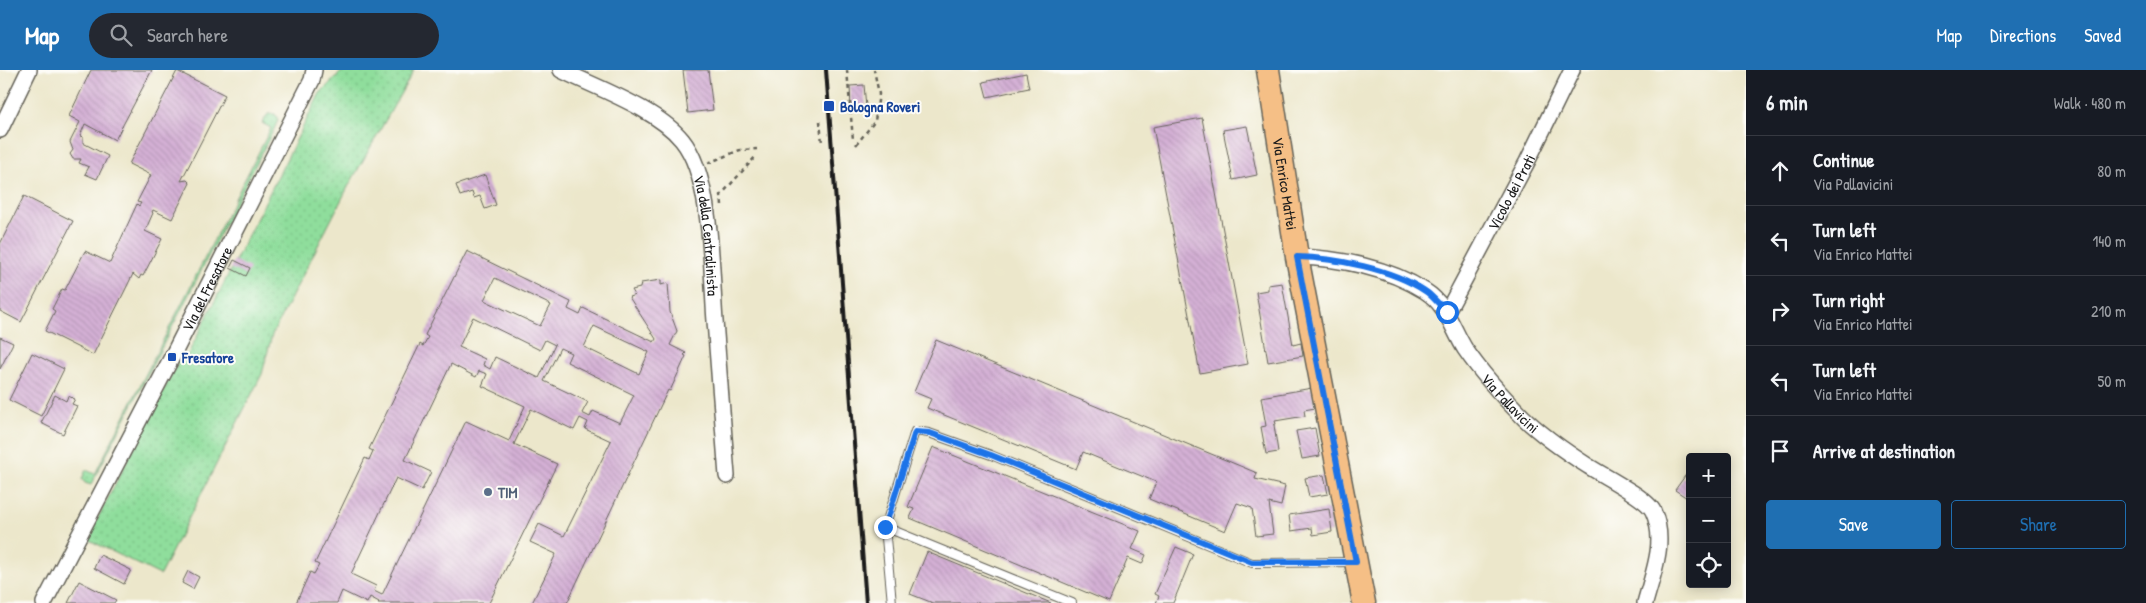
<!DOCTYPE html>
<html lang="en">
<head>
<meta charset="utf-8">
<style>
	body { margin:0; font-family:"Patrick Hand",sans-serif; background:#242831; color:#f1f3f6 }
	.controls { position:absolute; right:15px; bottom:15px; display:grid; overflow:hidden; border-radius:5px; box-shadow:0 2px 12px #0003 }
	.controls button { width:45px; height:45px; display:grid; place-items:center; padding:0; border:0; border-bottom:1px solid #363941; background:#171b24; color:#f1f3f6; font:25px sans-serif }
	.stop { position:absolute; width:15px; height:15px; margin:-11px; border:4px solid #1a73e8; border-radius:50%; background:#fff }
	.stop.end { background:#1a73e8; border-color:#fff; box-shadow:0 1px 5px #0008 }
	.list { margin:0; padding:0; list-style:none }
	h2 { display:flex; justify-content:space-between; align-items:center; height:65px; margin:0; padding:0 20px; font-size:21px }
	h2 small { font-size:16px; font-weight:400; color:#9ea1a6 }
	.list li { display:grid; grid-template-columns:32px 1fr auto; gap:15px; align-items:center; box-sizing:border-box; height:70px; padding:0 20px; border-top:1px solid #363941 }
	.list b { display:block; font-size:19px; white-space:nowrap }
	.list p { margin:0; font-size:16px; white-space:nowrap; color:#9ea1a6 }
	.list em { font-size:16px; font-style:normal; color:#9ea1a6 }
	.actions { display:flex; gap:10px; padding:15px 20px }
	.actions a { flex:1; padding:11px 0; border:1px solid #1f6fb2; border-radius:5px; text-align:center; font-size:18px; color:#1f6fb2 }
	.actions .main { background:#1f6fb2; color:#fff }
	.icon { flex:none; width:28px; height:28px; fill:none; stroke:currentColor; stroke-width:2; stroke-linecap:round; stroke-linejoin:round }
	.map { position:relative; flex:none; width:1746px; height:533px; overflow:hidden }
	header { display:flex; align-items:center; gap:30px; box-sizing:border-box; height:70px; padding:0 25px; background:#1f6fb2; color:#fff }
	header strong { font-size:24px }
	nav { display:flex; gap:28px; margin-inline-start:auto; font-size:18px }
	.search { width:350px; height:45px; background:#242831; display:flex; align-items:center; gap:12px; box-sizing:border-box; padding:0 18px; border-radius:28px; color:#9ea1a6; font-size:19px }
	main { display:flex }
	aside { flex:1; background:#171b24 }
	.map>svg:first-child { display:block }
</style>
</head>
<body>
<header>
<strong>Map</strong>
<div class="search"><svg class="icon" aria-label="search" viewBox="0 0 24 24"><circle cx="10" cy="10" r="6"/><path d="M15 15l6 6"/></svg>Search here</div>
<nav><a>Map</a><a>Directions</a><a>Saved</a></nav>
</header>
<main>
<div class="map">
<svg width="1746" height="533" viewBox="0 0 1746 533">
	<defs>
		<pattern id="grass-dots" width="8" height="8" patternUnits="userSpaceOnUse" patternTransform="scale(1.25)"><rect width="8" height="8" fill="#8fde9c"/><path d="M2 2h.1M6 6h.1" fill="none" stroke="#7bbe86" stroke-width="1.8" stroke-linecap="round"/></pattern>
		<pattern id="building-back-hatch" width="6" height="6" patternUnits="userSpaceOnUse" patternTransform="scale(1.25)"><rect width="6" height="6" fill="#d4b0d5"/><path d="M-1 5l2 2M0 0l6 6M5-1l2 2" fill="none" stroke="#b597b6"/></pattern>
	</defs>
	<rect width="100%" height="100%" fill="#fdfcf7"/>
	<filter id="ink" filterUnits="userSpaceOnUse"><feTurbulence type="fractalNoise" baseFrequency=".02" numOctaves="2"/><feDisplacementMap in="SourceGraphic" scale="10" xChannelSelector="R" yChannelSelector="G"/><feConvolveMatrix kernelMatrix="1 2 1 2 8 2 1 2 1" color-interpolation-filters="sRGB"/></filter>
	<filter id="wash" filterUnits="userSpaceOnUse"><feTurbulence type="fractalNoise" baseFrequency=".0096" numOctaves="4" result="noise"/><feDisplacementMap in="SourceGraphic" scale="20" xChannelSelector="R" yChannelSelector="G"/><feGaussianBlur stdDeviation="1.12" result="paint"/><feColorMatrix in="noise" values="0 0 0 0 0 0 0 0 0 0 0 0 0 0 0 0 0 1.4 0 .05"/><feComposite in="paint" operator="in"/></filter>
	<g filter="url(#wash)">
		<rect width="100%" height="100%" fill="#ece7cb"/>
		<path fill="url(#grass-dots)" stroke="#567d5c" d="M343,0H414L348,117L272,265L262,304L160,505L87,469L182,284L187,286L320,23Z
			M268,44H275L278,50L274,59L91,415L85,413L82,409L86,400L95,404L271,58L262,53Z"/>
		<g id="blocks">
			<path fill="url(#building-back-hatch)" fill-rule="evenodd" d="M91,0H152L115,70L85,54L80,66L83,67V73L108,86L97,109L85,104L89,97L79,93L81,89H73L70,84L73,80L70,72L80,52L69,46Z
				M683,0H708L713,40L688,43Z
				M177,1L225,25L181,111L187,110L190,113L172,149L153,140L152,142L153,143L145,161L162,169L143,206L141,205L139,209L133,204L93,285L45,261L55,241L52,239L62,219L65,220L85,181L110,193L137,134L139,136L141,133L137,132L151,105L129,94Z
				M1026,3L1029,18L987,27L983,12Z
				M864,15L866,37L851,39L850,16Z
				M1202,48L1248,294L1200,303L1153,57Z
				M1247,56L1257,105L1233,110L1223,60Z
				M485,105L496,135L485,139L480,126L474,128L472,122L460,126L456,115Z
				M24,126L73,151L21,252L0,241V174Z
				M467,181L571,232L568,239L580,245L583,238L654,272L656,269L629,227L635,225L632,220L640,218L641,213L661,210V215L668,213L670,242L677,261L670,275L686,283L684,285L686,286L670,321L668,320L567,533H532L556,484L530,472L539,454L564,466L611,371L585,359L588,352L580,348L574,360L531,339L514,374L557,394L489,533H378L379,532L370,527L367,533L342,521L337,533H296L310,502L314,504L319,495L315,493L365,388L369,390L373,381L369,379L420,274L423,276L428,267L425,265ZM495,208L551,235L540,256L484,230ZM473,247L540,280L545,270L555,275L539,308L495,287L490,299L483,295L485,289L459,277ZM594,256L649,282L639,304L584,277ZM560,278L571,283L567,292L634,325L620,353L593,341L590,347L582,343L588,332L544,311ZM451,294L476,307L479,301L487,304L482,316L525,336L509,371L466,351L382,525L374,521L376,516L351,504L396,408L422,420L431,402L405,390Z
				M234,190L250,198L246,206L230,198Z
				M1282,213L1293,275L1301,273L1303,286L1268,292L1256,222L1268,220V215Z
				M0,267L13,273L0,299Z
				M936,270L1257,403L1255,409L1285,416L1281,436L1269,433L1273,464L1256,466L1252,438L1237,433L1225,461L1149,429L1156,412L1083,382L1076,399L927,338L931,329L914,322Z
				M32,283L64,299L41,346L9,330Z
				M1312,318L1315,338L1304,340L1305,346L1275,351L1276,354L1274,355L1278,382L1266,384L1261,357L1266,356L1261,327Z
				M55,325L66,331L68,326L75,329L72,334L77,336L63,364L41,353Z
				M1315,358L1320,386L1302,389L1296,361Z
				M933,377L1140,461L1132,479L1146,485L1142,494L1128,488L1109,532L910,448L914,439L908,437Z
				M1690,399V430L1675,420Z
				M1324,405L1328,424L1309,427L1305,408Z
				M1329,439L1332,462L1313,465L1312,458L1291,461L1289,445Z
				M1176,477L1193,484L1173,533H1156L1159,526L1155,524Z
				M927,482L1051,533H933L910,524Z
				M100,485L131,500L124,514L94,498Z
				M188,501L199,507L193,519L182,513Z
				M79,511L116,530L114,533H68Z"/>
		</g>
	</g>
	<g filter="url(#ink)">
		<use href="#blocks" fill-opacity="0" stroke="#656359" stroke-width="1"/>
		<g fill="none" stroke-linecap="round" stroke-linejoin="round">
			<defs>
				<path id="service" d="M885,457L1072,533
					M892,533L885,457L915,361L929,363L991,385L1252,493L1354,492"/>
				<g id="minor">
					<path id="s1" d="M561,0C597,18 657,39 682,70C713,108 711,202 715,251C719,303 723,354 727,406"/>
					<path d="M0,60L29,0"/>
					<path id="s2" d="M1297,187C1339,188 1389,198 1425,221C1447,235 1452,258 1465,279C1482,304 1503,327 1524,348C1543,366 1566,382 1588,396C1602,405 1647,428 1653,441C1667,471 1653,503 1645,533"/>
					<path id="s3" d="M1447,242L1527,92L1572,0"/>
					<path id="s4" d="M44,533L172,287L312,10L314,0"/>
				</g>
				<g id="primary">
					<path id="s5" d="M1268,0L1297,187L1364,533"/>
				</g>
			</defs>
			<use href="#service" stroke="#656359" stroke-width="10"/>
			<use href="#minor" stroke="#656359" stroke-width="18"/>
			<use href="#primary" stroke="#656359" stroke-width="25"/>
			<path stroke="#656359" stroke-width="2.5" stroke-dasharray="4 4" stroke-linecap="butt" d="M847,0L853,70
				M820,51L822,73
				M856,75L875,51L879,24L874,0
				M708,93L740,80L757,79
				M722,135L721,125L757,85"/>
			<use href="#service" stroke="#fff" stroke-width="8"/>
			<use href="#minor" stroke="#fff" stroke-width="15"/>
			<use href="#primary" stroke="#f5bf86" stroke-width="22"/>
			<path stroke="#1c1c1c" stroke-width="4" d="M826,0L866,533"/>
		</g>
	</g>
	<g fill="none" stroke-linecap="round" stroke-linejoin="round" filter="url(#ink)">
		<path stroke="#1a73e8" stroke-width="6" d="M885,457L915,362L930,363L991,385L1252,492H1356L1297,187C1336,188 1392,199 1425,221C1433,226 1440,236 1447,242"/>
	</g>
	<g fill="#1a4fb4" stroke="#fdfcf7" stroke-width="2">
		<rect x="823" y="30" width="12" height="12" rx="2.5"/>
		<rect x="167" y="282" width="10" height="10" rx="2.5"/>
	</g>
	<circle fill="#5c6f8a" stroke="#fdfcf7" stroke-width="2" cx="488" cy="422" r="5"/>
	<g text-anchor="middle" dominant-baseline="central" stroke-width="4" stroke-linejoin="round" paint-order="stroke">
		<g font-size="15" font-weight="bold" fill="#164399" stroke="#fdfcf7" text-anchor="start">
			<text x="840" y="36">Bologna Roveri</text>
			<text x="182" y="287">Fresatore</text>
		</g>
		<g font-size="15" fill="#1c1c1c" stroke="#fdfcf7">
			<text stroke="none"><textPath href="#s5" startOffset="115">Via Enrico Mattei</textPath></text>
			<text stroke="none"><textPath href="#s3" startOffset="136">Vicolo dei Prati</textPath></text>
			<text stroke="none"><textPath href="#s1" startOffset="241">Via della Centralinista</textPath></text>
			<text stroke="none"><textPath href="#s4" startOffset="354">Via del Fresatore</textPath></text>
			<text stroke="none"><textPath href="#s2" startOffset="276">Via Pallavicini</textPath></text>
		</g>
		<g font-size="15" font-weight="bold" fill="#4e5e75" stroke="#fdfcf7" text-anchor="start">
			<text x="498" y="422">TIM</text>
		</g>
	</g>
</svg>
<div class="controls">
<button>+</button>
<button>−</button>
<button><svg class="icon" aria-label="locate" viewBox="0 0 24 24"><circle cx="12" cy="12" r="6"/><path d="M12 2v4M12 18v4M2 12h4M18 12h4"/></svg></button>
</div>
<div class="stop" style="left:1447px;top:242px"></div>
<div class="stop end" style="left:885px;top:457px"></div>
</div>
<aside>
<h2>6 min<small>Walk · 480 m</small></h2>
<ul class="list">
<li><svg class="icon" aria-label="ahead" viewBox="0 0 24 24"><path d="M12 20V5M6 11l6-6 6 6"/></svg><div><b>Continue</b><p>Via Pallavicini</p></div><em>80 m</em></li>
<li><svg class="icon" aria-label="left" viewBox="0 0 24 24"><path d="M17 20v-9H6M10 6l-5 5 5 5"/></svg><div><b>Turn left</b><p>Via Enrico Mattei</p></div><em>140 m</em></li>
<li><svg class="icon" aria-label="right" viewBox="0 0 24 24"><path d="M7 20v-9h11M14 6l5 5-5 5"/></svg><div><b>Turn right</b><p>Via Enrico Mattei</p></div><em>210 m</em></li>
<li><svg class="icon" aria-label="left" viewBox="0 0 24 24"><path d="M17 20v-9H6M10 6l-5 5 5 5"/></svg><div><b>Turn left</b><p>Via Enrico Mattei</p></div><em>50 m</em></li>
<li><svg class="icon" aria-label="arrive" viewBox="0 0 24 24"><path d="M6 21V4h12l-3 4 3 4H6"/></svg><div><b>Arrive at destination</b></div></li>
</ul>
<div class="actions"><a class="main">Save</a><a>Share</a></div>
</aside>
</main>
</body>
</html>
